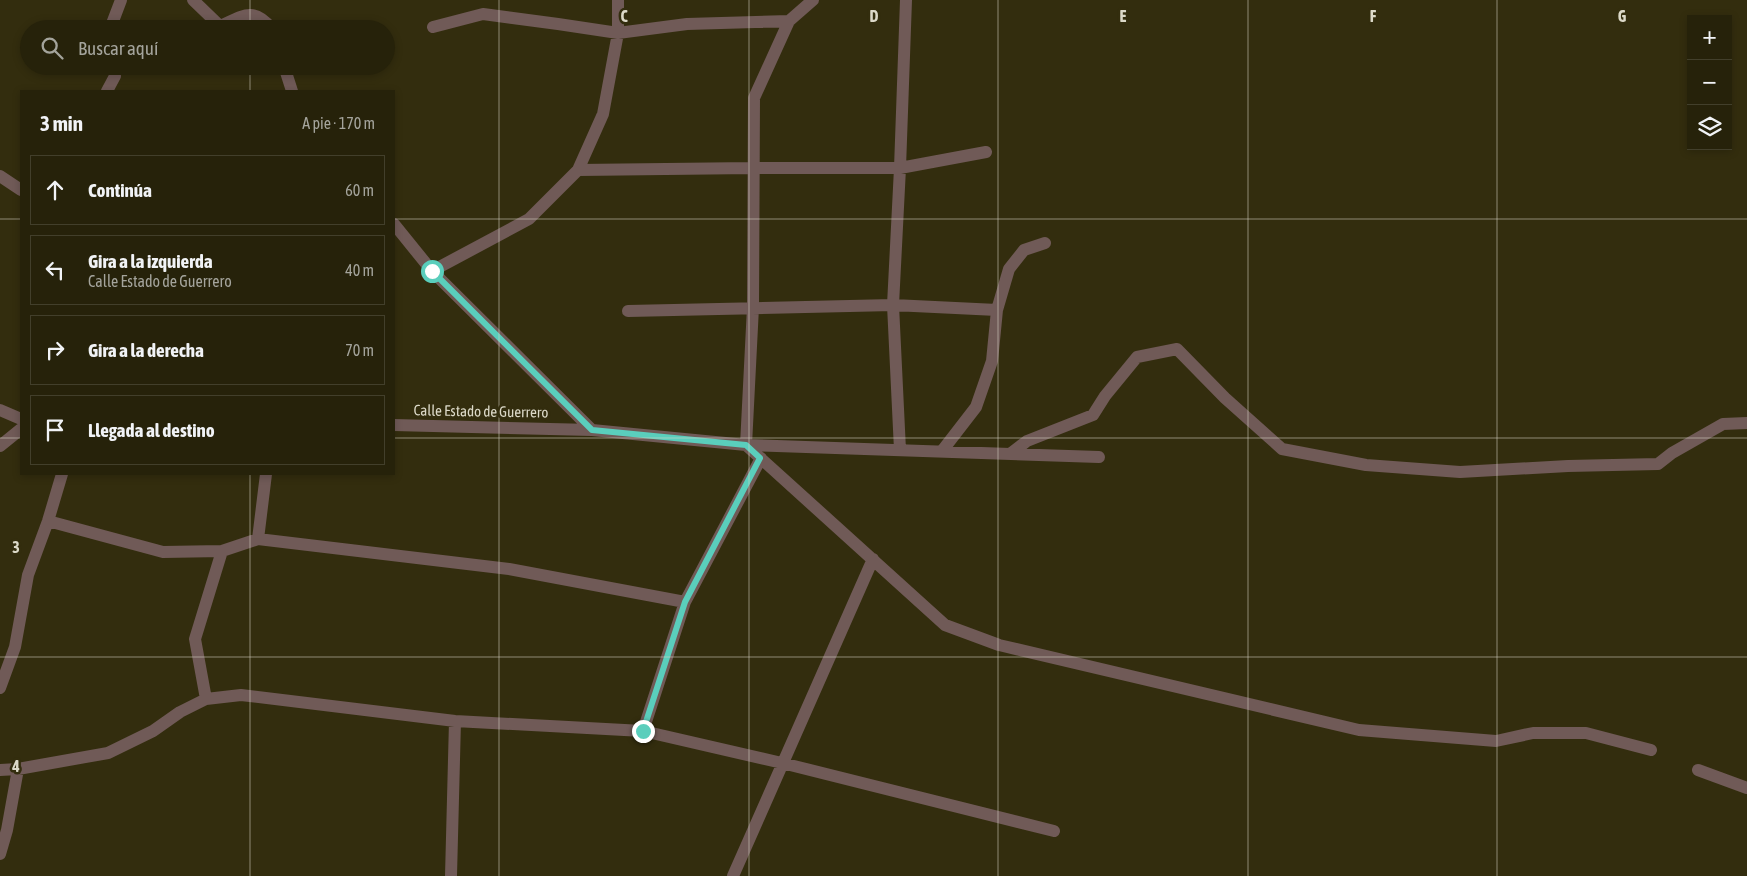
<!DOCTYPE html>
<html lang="es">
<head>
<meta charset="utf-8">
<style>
	body { margin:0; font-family:"Asap Condensed",sans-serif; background:#2e2a13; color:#f1f3f6 }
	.controls { position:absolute; right:15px; top:15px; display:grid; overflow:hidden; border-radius:0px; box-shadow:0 2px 8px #0003 }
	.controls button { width:45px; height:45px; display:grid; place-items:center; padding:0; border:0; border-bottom:1px solid #423f2b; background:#26220a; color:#f1f3f6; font:25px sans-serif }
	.stop { position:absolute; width:15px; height:15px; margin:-11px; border:4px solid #5acebc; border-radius:50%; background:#fff }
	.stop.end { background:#5acebc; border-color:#fff; box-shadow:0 1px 5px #0008 }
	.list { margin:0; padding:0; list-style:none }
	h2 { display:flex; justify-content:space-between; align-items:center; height:65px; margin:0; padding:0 20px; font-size:21px }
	h2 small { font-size:16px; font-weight:400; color:#a4a49c }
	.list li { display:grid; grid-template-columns:32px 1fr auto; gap:15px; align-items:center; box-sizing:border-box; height:70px; margin:0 10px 10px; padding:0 10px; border:1px solid #423f2b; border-radius:0px }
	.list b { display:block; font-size:19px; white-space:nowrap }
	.list p { margin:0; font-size:16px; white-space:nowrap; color:#a4a49c }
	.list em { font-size:16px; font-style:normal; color:#a4a49c }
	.icon { flex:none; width:28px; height:28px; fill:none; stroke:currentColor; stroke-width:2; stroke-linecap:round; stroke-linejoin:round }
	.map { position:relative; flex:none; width:1747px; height:876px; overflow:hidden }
	.search { position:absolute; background:#26220a; box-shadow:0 2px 8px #0003; left:20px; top:20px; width:375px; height:55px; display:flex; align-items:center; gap:12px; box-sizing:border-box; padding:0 18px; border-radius:28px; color:#a4a49c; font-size:19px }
	.panel { position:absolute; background:#26220a; box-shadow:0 2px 8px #0003; left:20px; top:90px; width:375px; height:385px; border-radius:0px }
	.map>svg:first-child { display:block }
</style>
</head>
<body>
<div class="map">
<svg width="1747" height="876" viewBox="0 0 1747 876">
	<rect width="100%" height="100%" fill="#332d0e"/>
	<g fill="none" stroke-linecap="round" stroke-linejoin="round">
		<path stroke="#705a57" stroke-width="12" d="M193,0L220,26C243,16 253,6 272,29
			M433,27L483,14L558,24L618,33L687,24L789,21
			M110,29L121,0
			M284,66L292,91
			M107,91L115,76L113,66
			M578,170L753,168H900L986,152
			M0,176L21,190
			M394,224L432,271L592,430
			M432,271L529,219L578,170L603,114L618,33V0
			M628,311L893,305L997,310
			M0,410L21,419
			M394,425L592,430L746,445L1099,457
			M746,445L945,625L999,645L1359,730L1496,741L1533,733H1586L1651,750
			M746,445L753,307L754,98L789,21L813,0
			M0,446L21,429
			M900,450L893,305L900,168L906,0
			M942,451L976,407L992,361L997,310L1009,269L1024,250L1045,243
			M1010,454L1027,441L1093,415L1105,396L1137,357L1177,349L1225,398L1282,449L1366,465L1460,472L1568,466L1658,464L1672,453L1723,424L1747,423
			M761,458L685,602L643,731L782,763L1054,831
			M48,521L163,552L222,551L258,539L509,569L685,602
			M258,539L266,474
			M0,688L15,647L28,575L48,521L62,474
			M206,699L195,639L222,551
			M0,770L18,769L108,753L153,731L180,712L206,699L241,695L455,721L643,731
			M1698,770L1747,788
			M0,854L7,830L18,769
			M451,876L455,721
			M733,876L873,559"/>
	</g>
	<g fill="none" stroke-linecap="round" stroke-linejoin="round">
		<path stroke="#5acebc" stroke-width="6" d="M432,271L592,430L746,445L760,458L685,602L643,731"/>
	</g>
	<path fill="none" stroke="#dcd9c8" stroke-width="1" stroke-opacity="0.55" d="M250,0V29M499,0V876M749,0V876M998,0V876M1248,0V876M1497,0V876M250,66V91M0,219H21M394,219H1747M0,438H21M394,438H1747M250,474V876M0,657H1747"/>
	<g text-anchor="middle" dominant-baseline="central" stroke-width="5" stroke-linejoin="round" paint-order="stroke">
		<g font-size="15" fill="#dcd9c8" stroke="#332d0e">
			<text transform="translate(481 411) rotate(1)">Calle Estado de Guerrero</text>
		</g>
	</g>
	<g font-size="16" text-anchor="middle" font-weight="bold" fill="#dcd9c8" stroke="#332d0e" stroke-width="5" stroke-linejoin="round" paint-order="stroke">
		<text x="624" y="22">C</text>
		<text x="874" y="22">D</text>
		<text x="1123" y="22">E</text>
		<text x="1373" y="22">F</text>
		<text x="1622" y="22">G</text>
		<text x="16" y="553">3</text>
		<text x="16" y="772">4</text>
	</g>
</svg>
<div class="controls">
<button>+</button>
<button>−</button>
<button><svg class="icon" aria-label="layers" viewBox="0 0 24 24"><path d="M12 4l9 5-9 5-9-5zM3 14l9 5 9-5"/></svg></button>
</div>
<div class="stop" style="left:432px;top:271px"></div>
<div class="stop end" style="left:643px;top:731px"></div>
<div class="search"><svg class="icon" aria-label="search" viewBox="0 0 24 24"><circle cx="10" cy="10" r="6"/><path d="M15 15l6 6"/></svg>Buscar aquí</div>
<section class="panel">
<h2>3 min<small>A pie · 170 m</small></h2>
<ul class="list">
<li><svg class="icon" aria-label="ahead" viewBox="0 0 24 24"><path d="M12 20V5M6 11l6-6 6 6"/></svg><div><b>Continúa</b></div><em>60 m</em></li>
<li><svg class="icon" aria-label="left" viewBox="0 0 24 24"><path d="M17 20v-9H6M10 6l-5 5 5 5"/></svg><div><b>Gira a la izquierda</b><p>Calle Estado de Guerrero</p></div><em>40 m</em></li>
<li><svg class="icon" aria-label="right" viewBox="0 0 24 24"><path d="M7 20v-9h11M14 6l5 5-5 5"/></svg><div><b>Gira a la derecha</b></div><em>70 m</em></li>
<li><svg class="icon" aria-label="arrive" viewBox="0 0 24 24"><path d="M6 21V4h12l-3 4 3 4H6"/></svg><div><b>Llegada al destino</b></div></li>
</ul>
</section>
</div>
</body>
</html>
